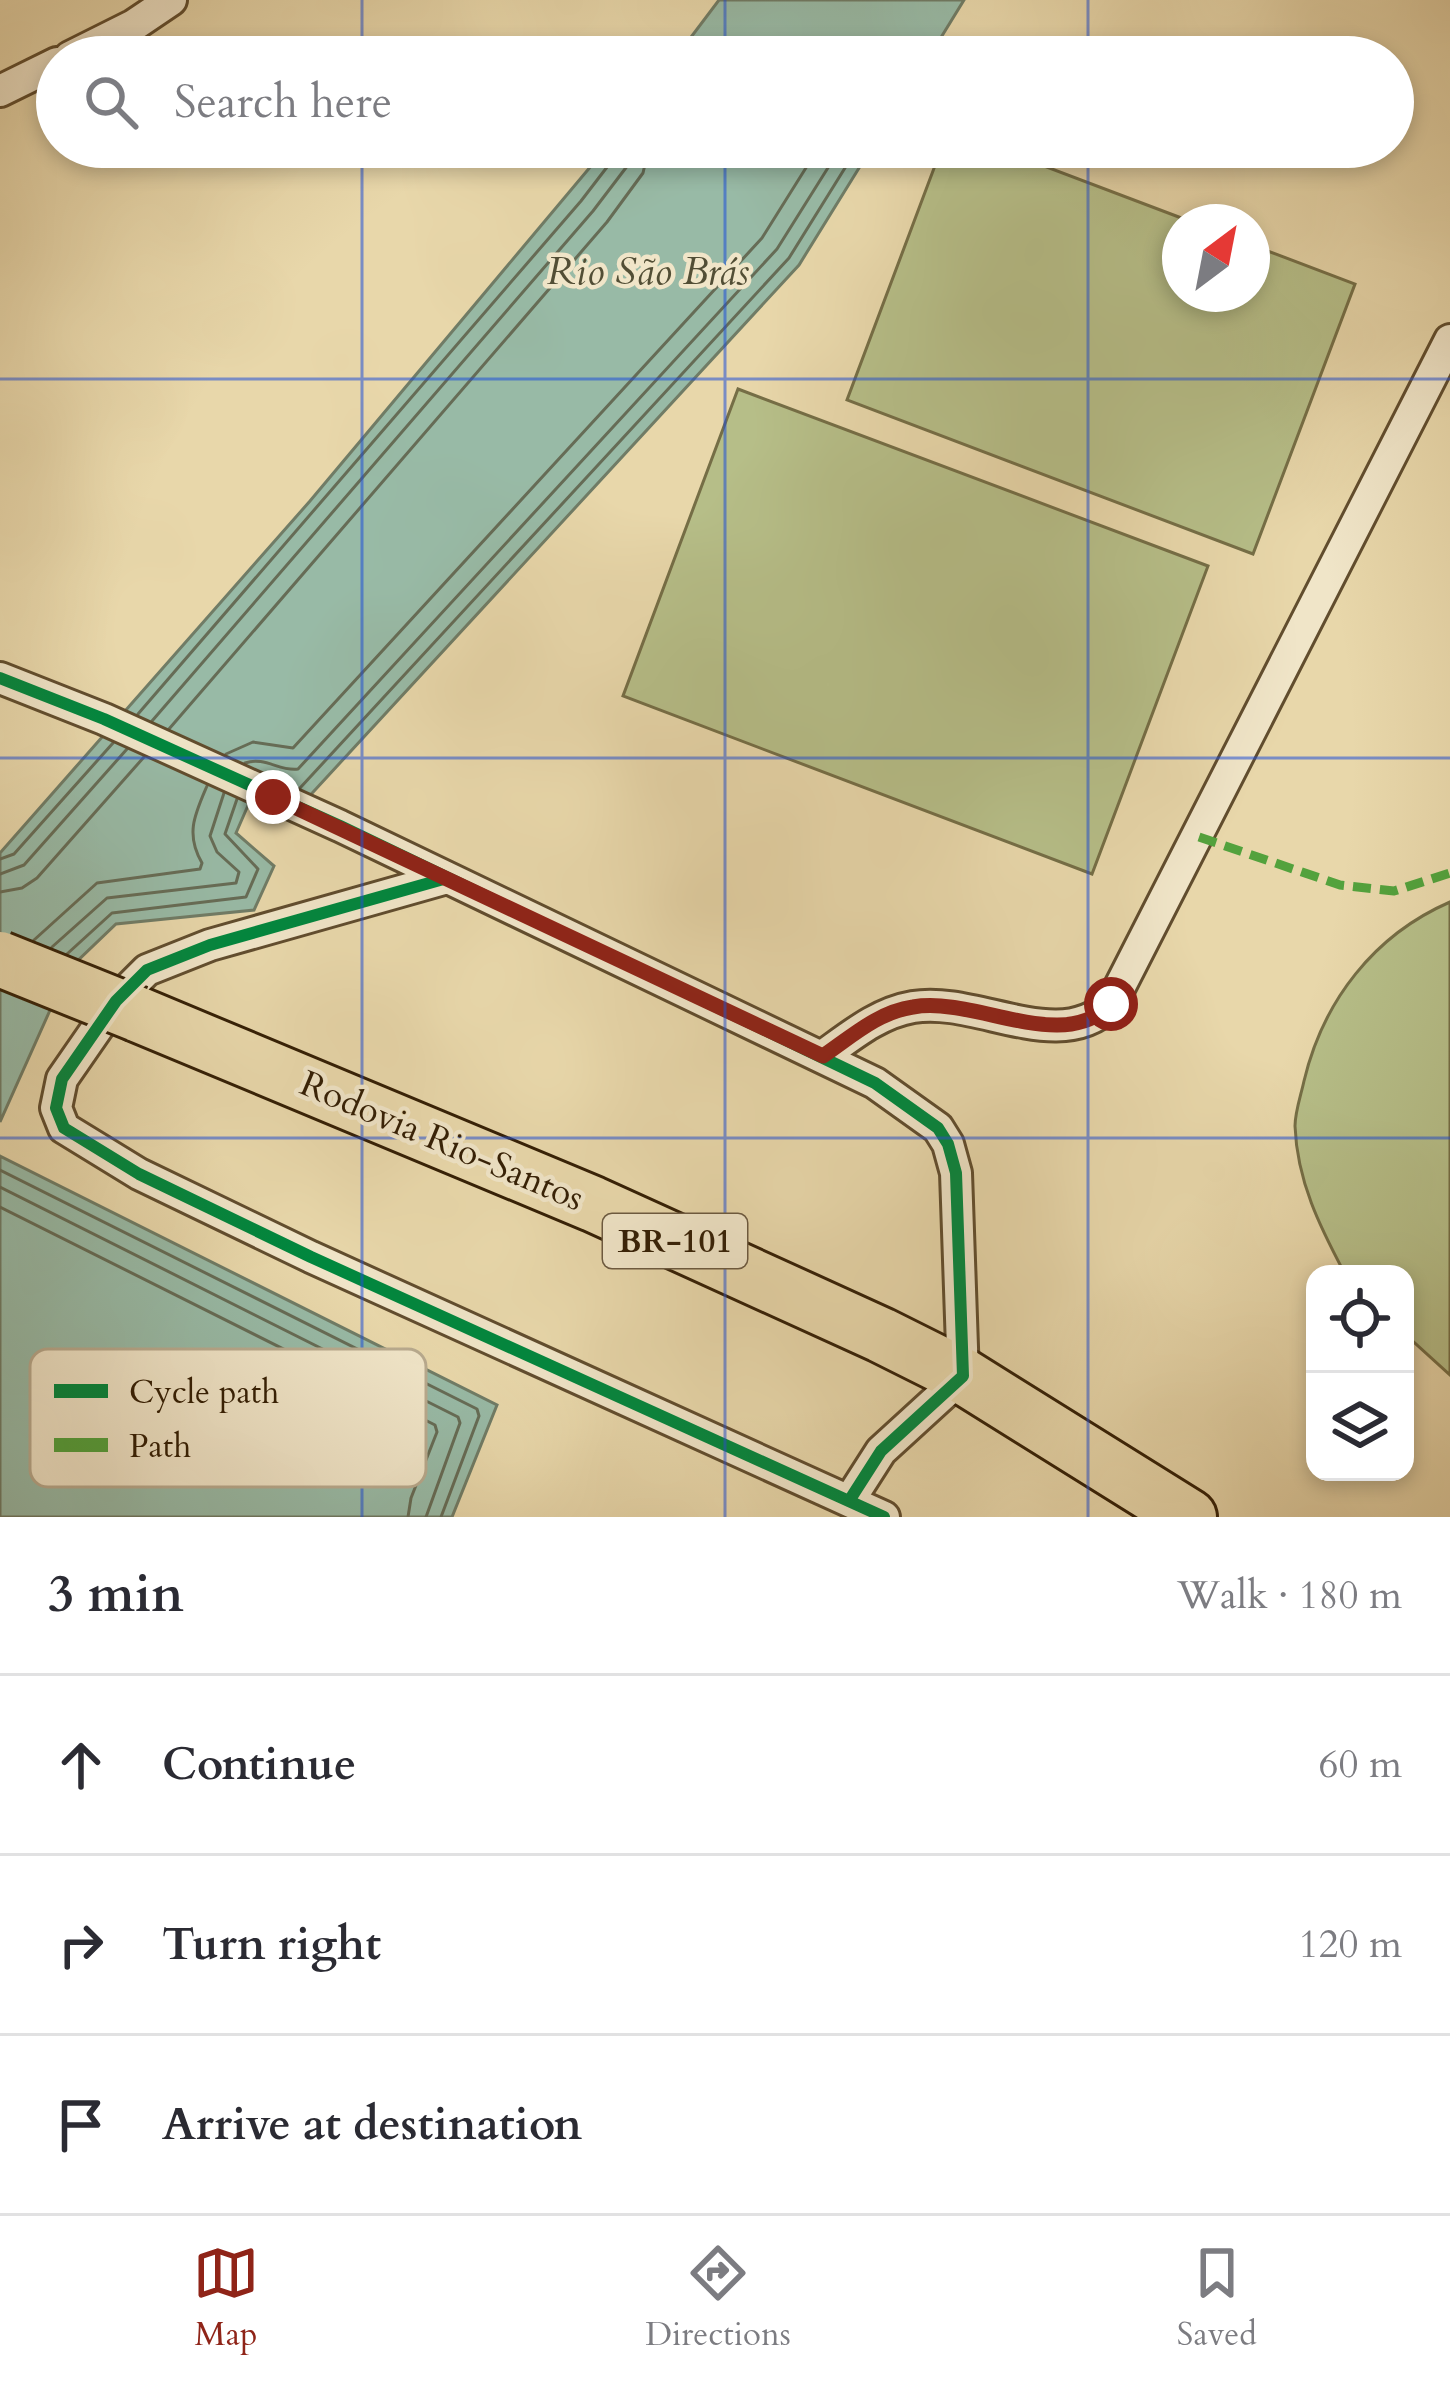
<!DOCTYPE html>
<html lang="en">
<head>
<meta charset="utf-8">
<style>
	body { margin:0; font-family:Cardo,serif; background:#f7f7f7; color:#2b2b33 }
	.controls { position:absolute; right:36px; bottom:36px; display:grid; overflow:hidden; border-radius:24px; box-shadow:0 6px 18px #0003 }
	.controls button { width:108px; height:108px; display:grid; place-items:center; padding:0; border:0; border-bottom:3px solid #e1e1e2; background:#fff; color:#2b2b33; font:60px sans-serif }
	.compass { position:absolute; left:1162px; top:204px; width:108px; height:108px; border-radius:50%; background:#fff; box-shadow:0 6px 18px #0003; rotate:32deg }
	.stop { position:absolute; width:36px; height:36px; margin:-27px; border:9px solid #8f2418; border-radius:50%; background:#fff }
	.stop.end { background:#8f2418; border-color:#fff; box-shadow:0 3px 12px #0008 }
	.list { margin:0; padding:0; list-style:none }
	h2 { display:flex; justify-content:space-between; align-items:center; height:156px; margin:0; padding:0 48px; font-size:51px }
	h2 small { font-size:39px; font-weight:400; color:#7c7c81 }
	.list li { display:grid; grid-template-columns:78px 1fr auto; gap:36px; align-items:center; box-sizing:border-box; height:180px; padding:0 48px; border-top:3px solid #e1e1e2 }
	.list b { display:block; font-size:45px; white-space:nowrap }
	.list em { font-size:39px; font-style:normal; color:#7c7c81 }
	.icon { flex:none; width:66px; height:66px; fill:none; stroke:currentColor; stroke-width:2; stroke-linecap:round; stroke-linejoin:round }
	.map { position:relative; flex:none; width:1450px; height:1517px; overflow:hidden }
	.search { position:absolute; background:#fff; box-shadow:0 6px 18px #0003; left:36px; right:36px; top:36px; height:132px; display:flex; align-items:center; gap:30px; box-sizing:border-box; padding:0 42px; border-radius:66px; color:#7c7c81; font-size:45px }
	.sheet { height:696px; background:#fff }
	nav { display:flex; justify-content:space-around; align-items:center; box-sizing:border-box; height:168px; border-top:3px solid #e1e1e2; background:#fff; font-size:33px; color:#7c7c81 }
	nav a { display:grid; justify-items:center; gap:6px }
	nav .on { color:#8f2418 }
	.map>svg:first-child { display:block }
</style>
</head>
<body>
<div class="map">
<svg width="1450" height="1517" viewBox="0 0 1450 1517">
	<rect width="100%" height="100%" fill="#e8d7aa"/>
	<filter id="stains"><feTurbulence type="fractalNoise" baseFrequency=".00167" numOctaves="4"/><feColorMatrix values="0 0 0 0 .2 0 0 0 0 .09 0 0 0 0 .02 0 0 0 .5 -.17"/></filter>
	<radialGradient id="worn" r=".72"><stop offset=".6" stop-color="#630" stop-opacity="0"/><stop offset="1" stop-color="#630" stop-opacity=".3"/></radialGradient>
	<path fill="#b6be88" stroke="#756e46" stroke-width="3" d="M942,147H994L1192,222H1180V294H1252V245L1355,284L1253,554L847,400Z
		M738,389L1208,566L1092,874L623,696Z
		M1450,902V1375L1405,1334V1274H1345C1320,1227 1297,1181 1295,1126C1295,1112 1301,1095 1304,1081C1323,1001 1374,935 1450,902Z"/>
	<path fill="#98baa6" stroke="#707c66" stroke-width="3" d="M719,0H964L929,57H676Z
		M607,147H872L799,265L303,803L256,787L236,833L274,866L254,910L116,924L68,970L0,1122V853L310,501Z
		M0,1156L497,1405L452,1517H0Z"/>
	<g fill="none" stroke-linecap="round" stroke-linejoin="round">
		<path stroke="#666c56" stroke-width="3" d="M138,714L581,201L614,158L616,147
			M152,721L593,211L628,165L631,147
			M169,729L607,222L643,173L649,147
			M226,754L253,742L293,748L762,238L819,147
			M245,763C265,756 280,772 298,769L777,249L841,147
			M300,788L789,258L858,147
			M0,859L14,854L113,743
			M0,874L24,865L127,749
			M0,892L22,888L37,878L144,757
			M34,940L97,883L200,869L202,863C185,834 195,814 207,786
			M52,947L107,898L236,883L239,872L217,852L210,836L224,793
			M67,954L112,913L246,897L258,869L225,834L237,799
			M0,1170L477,1409L479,1416L441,1517
			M0,1187L458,1417L460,1423L426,1517
			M0,1207L435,1425L437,1432L411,1498L408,1517"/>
		<defs>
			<path id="street" d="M70,57L134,25L171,0
				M0,91L57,63
				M0,678L104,719L340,826L875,1083L938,1128L948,1144L956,1173L963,1376L881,1451L849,1501
				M447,878L210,945L147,970L116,1001L62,1079L56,1108L64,1128L139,1174L311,1257L884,1517
				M823,1056C851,1036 878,1013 913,1007C977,996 1059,1056 1111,1004L1450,340"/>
			<path id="highway" d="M137,1014L593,1204L881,1335L963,1376L1189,1517"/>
		</defs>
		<use href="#street" stroke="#614d2e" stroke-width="36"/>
		<use href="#highway" stroke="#341f05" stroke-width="60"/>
		<use href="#street" stroke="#f0e5c8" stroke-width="30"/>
		<use href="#highway" stroke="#e8d7aa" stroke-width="54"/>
		<defs>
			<path id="highway-bridge" d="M0,959L137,1014"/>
		</defs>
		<use href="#highway-bridge" stroke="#341f05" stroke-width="60" stroke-linecap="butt"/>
		<use href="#highway-bridge" stroke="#e8d7aa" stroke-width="54"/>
		<path stroke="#53a23d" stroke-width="9" stroke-dasharray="18 9" stroke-linecap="butt" d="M1199,837L1340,885L1394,891L1450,873"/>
		<defs>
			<path id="cycleway" d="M0,678L104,719L340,826L875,1083L938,1128L948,1144L956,1173L963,1376L881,1451L849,1501
				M447,878L210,945L147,970L116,1001L62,1079L56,1108L64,1128L139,1174L311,1257L884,1517"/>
		</defs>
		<use href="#cycleway" stroke="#f0e5c8" stroke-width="20"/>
		<use href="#cycleway" stroke="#00873e" stroke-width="12"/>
	</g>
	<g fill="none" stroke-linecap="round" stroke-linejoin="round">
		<path stroke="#8f2418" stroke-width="15" d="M273,797L823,1056C851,1037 878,1012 913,1007C976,996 1062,1055 1111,1004"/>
	</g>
	<path fill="none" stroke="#1d4ed8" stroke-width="3" stroke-opacity="0.55" d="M362,0V57M725,0V57M1088,0V57M362,147V1517M725,147V1517M1088,147V1517M0,379H1450M0,758H1450M0,1138H1450"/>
	<g text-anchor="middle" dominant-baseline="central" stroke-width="9" stroke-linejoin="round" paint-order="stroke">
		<rect fill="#f0e5c8" stroke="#6c5a40" stroke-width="3" x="603" y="1214" width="144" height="54" rx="9"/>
		<g font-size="33" font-weight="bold" fill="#341f05">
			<text x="675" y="1241">BR-101</text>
		</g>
		<g font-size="36" fill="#341f05" stroke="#f0e5c8">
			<text transform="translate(442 1141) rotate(23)">Rodovia Rio-Santos</text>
		</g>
		<g font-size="39" font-style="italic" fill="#524e35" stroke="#f0e5c8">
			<text x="648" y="271">Rio São Brás</text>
		</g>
	</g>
	<rect x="30" y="1349" width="396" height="138" rx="18" fill="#f0e5c8" stroke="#b8aa8e" stroke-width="3"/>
	<rect x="54" y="1384" width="54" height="14" fill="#00873e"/>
	<rect x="54" y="1438" width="54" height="14" fill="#53a23d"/>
	<g font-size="33" fill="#341f05">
		<text x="129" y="1403">Cycle path</text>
		<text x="129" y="1457">Path</text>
	</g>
	<rect width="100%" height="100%" filter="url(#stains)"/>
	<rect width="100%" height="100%" fill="url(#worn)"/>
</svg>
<div class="controls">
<button><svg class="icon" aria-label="locate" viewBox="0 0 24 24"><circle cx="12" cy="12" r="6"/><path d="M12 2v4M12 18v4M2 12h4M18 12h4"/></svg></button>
<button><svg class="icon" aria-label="layers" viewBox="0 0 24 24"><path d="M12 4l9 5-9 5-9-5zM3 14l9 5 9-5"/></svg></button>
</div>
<svg class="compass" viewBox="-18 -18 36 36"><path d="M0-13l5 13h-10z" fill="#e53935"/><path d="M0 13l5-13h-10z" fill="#7c7c81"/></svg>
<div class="stop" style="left:1111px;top:1004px"></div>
<div class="stop end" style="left:273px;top:797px"></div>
<div class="search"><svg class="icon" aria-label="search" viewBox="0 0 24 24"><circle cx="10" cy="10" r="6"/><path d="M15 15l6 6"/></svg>Search here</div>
</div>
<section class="sheet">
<h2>3 min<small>Walk · 180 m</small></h2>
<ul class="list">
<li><svg class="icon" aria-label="ahead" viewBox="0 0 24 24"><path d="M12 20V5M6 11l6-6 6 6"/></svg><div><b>Continue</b></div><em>60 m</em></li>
<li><svg class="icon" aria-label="right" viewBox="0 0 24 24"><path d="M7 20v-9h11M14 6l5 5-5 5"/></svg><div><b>Turn right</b></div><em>120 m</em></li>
<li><svg class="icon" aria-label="arrive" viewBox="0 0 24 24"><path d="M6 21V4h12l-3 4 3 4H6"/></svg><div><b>Arrive at destination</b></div></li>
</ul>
</section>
<nav>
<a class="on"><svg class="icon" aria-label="map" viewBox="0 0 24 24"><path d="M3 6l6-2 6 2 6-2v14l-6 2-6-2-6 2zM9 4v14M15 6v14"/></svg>Map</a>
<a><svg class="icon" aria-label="directions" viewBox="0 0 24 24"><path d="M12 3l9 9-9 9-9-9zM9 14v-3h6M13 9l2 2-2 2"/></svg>Directions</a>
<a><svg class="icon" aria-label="saved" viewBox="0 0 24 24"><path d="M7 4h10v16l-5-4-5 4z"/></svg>Saved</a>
</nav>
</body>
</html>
